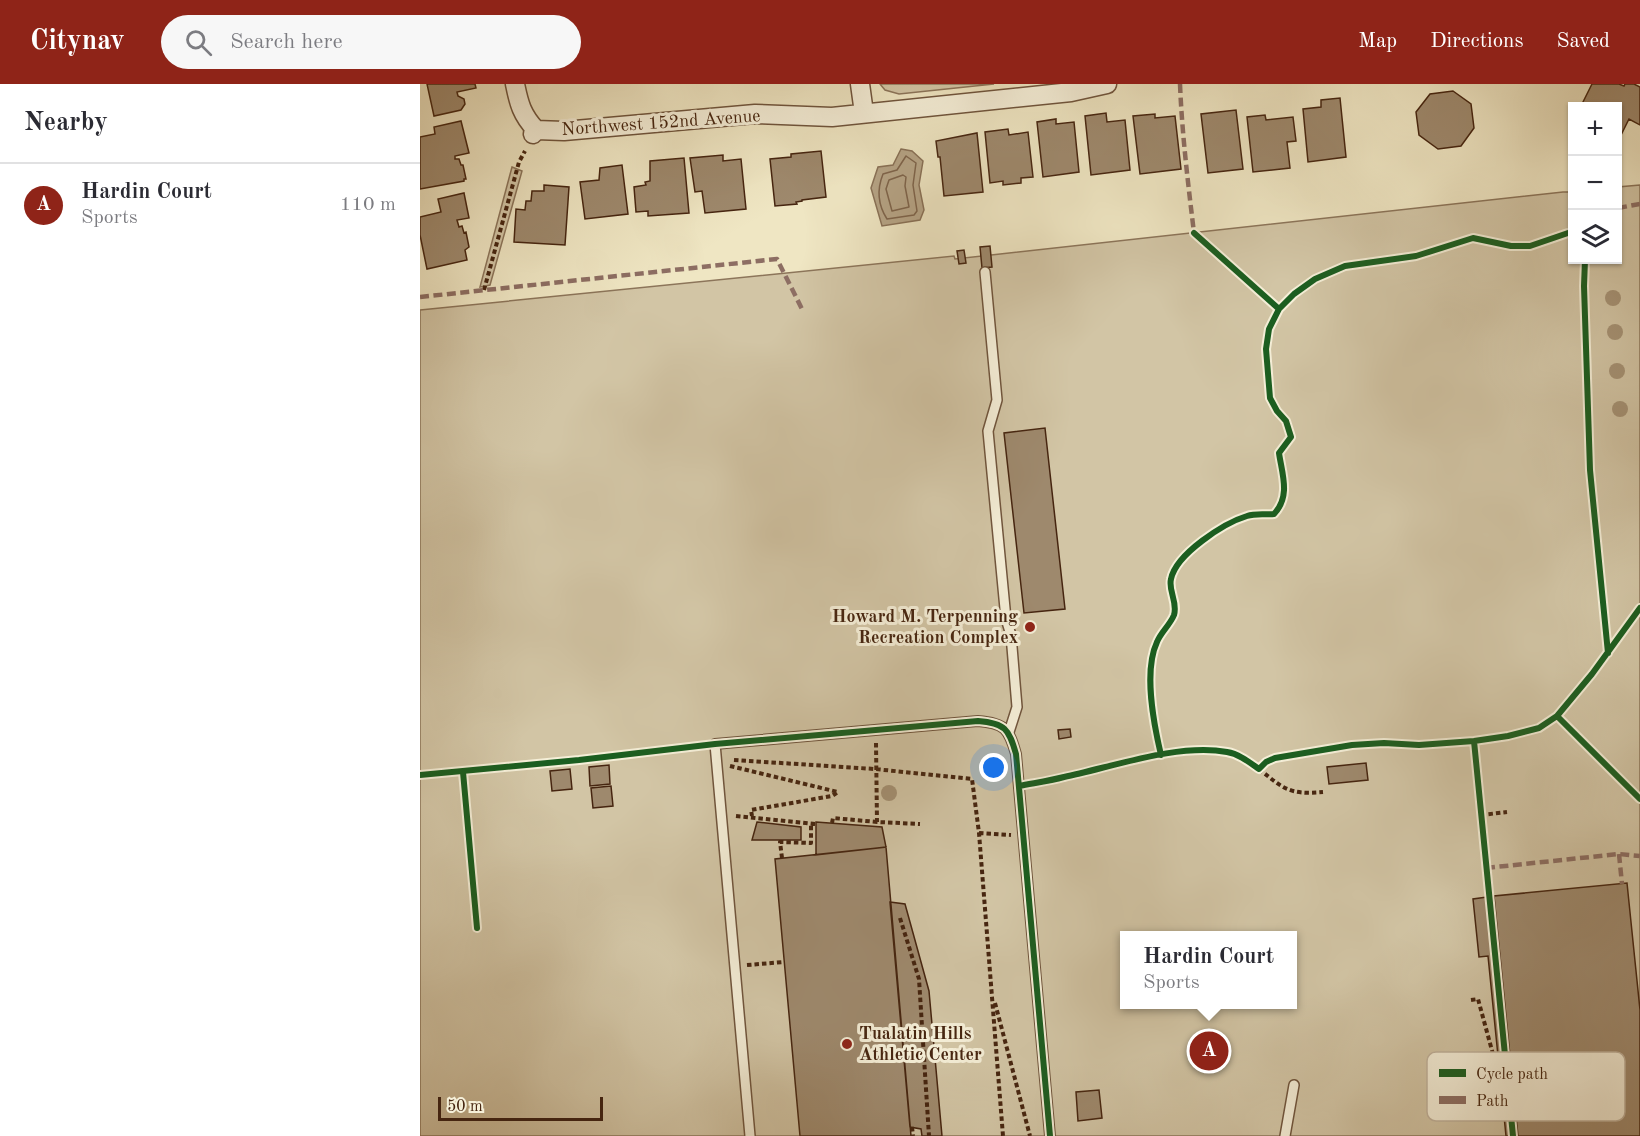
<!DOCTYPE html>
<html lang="en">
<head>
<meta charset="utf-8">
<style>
	body { margin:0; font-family:"Old Standard TT",serif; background:#f7f7f7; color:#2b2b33 }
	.controls { position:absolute; right:18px; top:18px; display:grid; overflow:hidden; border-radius:0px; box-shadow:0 2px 4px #0004 }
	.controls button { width:54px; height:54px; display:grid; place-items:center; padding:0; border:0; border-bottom:2px solid #e1e1e2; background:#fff; color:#2b2b33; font:30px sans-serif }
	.scale { position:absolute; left:18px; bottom:15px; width:165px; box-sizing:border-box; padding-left:6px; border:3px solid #462510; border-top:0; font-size:16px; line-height:21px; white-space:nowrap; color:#462510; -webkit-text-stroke:4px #f5efd8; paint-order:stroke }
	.you { position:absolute; left:574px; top:684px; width:21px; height:21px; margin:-15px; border:4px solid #fff; border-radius:50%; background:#1a73e8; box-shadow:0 0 0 9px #1a73e833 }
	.badge { display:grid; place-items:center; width:39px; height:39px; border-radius:50%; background:#8f2418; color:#fff; font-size:20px; font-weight:700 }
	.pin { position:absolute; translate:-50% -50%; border:3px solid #fff; box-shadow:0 2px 6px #0006 }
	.popup { position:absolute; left:700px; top:847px; width:177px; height:78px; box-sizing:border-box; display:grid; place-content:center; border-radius:0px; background:#fff; filter:drop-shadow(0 2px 4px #0005); font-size:20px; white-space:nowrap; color:#7c7c81 }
	.popup b { font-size:22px; color:#2b2b33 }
	.popup::after { content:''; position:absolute; left:50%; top:100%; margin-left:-12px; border:12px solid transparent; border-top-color:#fff }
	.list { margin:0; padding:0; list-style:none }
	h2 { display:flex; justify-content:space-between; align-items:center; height:78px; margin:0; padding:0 24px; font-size:26px }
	h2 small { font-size:20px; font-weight:400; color:#7c7c81 }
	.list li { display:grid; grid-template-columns:39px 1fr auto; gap:18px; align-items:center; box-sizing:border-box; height:84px; padding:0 24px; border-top:2px solid #e1e1e2 }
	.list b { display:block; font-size:22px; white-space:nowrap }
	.list p { margin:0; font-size:20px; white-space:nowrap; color:#7c7c81 }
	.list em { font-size:20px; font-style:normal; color:#7c7c81 }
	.icon { flex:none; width:33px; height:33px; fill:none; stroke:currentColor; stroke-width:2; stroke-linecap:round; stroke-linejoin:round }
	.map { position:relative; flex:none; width:1220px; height:1052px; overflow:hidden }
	header { display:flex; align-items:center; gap:36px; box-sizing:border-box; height:84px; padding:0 30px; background:#8f2418; color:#fff }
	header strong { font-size:28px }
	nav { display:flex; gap:33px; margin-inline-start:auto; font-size:21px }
	.search { width:420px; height:54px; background:#f7f7f7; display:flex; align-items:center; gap:15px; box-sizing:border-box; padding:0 21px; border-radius:33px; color:#7c7c81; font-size:22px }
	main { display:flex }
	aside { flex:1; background:#fff }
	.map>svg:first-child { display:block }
</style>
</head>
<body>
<header>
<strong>Citynav</strong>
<div class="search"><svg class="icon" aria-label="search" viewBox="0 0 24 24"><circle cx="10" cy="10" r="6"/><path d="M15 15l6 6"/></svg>Search here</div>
<nav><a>Map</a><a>Directions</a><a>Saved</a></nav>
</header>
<main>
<aside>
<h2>Nearby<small></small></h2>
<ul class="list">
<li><span class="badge">A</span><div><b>Hardin Court</b><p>Sports</p></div><em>110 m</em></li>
</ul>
</aside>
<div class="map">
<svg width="1220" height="1052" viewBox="0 0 1220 1052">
	<rect width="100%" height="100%" fill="#efe6c3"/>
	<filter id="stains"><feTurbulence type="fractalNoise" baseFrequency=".00333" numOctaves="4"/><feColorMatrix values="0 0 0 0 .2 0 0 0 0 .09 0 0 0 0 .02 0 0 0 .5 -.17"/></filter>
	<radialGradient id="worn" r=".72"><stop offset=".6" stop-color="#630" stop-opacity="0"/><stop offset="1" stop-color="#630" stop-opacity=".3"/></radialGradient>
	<path fill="#d2c5a5" stroke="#8c755a" stroke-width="1.5" fill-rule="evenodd" d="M460,0H574L479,10L465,6Z
		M92,83L102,87L70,201L60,203Z
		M1220,101V1052H0V226L534,172L535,175L1143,108H1152V176H1198V103ZM705,852H873V920H705Z"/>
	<path fill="#b6a486" stroke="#897157" stroke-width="1.5" d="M481,65L492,67L503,77L499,101L504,126L500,136L462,142L451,104L458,83L473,81Z"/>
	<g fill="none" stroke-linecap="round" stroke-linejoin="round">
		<path stroke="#7e644b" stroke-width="1.5" d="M486,72L496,79L493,101L497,127L494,131L467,135C458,121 457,105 463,90L477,86Z
			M483,91L486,93L485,102L489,123L472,127L466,105L469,96Z"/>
	</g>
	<path fill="#9e896d" stroke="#462510" stroke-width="1.5" d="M7,0H55L56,4L37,8L38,12L44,15L45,20L41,26L14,32Z
		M1172,0H1199L1204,2L1205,0H1214L1220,3V41L1209,35L1200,53L1198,52V22H1161Z
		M1033,7L1051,20L1054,44L1041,62L1018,65L999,51L996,28L1010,10Z
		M920,14L926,73L888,78L883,25L901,23V16Z
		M816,26L823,85L788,89L781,30Z
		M686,29L687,38L705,36L710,86L671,91L665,32Z
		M735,30V34L755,32L761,85L720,90L713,32Z
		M845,31L846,36L873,33L876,57L867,58L870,84L833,88L827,33Z
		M636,35V40L654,38L659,88L623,93L617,38Z
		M41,37L49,69L35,72V75H39L41,81H43L46,95H44V97L0,105V53L15,50L14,43Z
		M588,45L589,51L608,48L613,93L601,94V99L583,101V97L570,99L565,48Z
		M557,49L563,108L524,112L520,73H518L516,57Z
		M401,67L406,113L382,116V117L376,118L377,120L355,122L350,75L371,73V70Z
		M303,71V77L321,75L326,125L285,129L282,107L275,108L270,74Z
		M264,74L269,129L228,132V127L216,128L214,103L226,101L225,98L230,97V77Z
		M202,81L208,130L165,135L160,98L179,96L180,84Z
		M124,101L149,103L145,161L94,158L96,125L105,126L106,117H111L112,107H124Z
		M44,109L49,134L37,136L39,143L42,142L44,149L46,148L49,163L45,166L47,176L7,185L0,151V133L21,128L18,115Z
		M570,162L572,183L562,184L560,163Z
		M544,166L546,179L539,180L537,167Z
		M625,344L645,525L604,529L584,349Z
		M650,645L651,653L639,655L638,646Z
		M946,679L948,696L909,700L907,683Z
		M189,681L190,700L170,702L169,683Z
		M150,685L152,705L132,707L130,687Z
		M191,702L193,722L173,724L171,704Z
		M337,738L381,743V756H332Z
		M396,738L462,743L466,763L396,771Z
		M466,763L491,1052H380L355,775Z
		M1207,799L1220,926V1052H1098L1074,812Z
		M1074,812L1091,983L1098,1052H1086L1068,872L1059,873L1053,815Z
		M470,818L485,820L509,907L522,1052H502L501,1045L490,1043Z
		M679,1006L682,1034L658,1037L656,1008Z"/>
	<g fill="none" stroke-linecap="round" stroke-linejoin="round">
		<defs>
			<path id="service" d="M565,188L577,316L568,347L586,535L591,551L597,623L589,648
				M330,1052L295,660L558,637C585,639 589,645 596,670L630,1052
				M865,1052L874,1001"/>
			<path id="minor" d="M95,0C99,20 102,31 116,46
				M440,0L444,29
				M113,50L116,46L144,47L335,30L412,33L651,8L687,0"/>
		</defs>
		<use href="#service" stroke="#70553d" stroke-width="12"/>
		<use href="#minor" stroke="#70553d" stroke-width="21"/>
		<path stroke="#462510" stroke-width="4" stroke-dasharray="4.5 3" stroke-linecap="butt" d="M64,206L99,78L105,67
			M1137,632L1220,715
			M456,659L457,738L500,740
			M314,676L455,685L552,695L559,749L583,1052
			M310,682L418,708L412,712L331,726L332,732
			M839,685C864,705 869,711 903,708
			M43,688L57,844
			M1061,731L1087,728
			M316,732L396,740
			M412,739L413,734L457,738
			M559,749L591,751
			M362,774L360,758L391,759V740
			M480,834L499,895L509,1052
			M327,881L364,878
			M1051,916L1058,915L1077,985L1068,986
			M575,919L610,1052
			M492,1043L493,1052"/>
		<use href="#service" stroke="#f5efd8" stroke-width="9"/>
		<use href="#minor" stroke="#f5efd8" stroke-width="18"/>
		<path stroke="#8d6e63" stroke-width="4.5" stroke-dasharray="9 4.5" stroke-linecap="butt" d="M760,0C762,50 768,99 774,149L776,151
			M1198,124L1220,120
			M0,213L357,175L383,227
			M1199,770L1202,800
			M1066,784L1199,770L1220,772
			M1058,988L1068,986"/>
		<defs>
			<path id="cycleway" d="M774,149L859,225
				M1165,176L1164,202L1170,386L1188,569
				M1137,632L1220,715
				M1054,657L1093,1052
				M741,671C734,641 723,588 737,558C741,548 750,541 754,531C758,518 748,507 751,495C756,470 804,439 827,432C836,429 845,431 854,430C871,412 862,390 859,369L871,353L866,337L857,327L850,314L846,265L849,245L859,225L874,210L895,195L925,182L996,172L1053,154L1091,162H1110L1148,149H1152
				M43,688L57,844
				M0,691L159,676L295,660L558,637C585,639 589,645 596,670L630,1052
				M599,702C614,699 629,697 644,693C692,683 758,659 807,668C819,670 829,678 839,685L846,678L855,674L932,661L964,659L999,661L1054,657L1088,652L1119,644L1137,632L1172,590L1220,524"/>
		</defs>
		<use href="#cycleway" stroke="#f5efd8" stroke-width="10"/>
		<use href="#cycleway" stroke="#1b5e20" stroke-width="6"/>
	</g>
	<g fill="#a59275">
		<circle cx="1193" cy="214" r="8"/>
		<circle cx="1195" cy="248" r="8"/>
		<circle cx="1197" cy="287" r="8"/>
		<circle cx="1200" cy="325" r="8"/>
		<circle cx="469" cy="709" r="8"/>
	</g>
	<g fill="#8f2418" stroke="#f5efd8" stroke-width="2">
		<circle cx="610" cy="543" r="6"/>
		<circle cx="427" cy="960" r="6"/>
	</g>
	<g text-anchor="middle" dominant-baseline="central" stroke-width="6" stroke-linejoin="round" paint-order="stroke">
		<g font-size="18" fill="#462510" stroke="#f5efd8">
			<text transform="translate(241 39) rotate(-4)">Northwest 152nd Avenue</text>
		</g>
		<g font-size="18" font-weight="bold" fill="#462510" stroke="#f5efd8" text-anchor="end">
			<text x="598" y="533">Howard M. Terpenning<tspan x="598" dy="21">Recreation Complex</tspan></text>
			<text x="439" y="950" text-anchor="start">Tualatin Hills<tspan x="439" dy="21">Athletic Center</tspan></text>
		</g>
	</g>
	<rect x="1007" y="968" width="198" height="69" rx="9" fill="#f5efd8" stroke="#c0b29c" stroke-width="1.5"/>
	<rect x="1019" y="985" width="27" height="8" fill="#1b5e20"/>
	<rect x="1019" y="1012" width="27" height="8" fill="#8d6e63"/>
	<g font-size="16" fill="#462510">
		<text x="1056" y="995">Cycle path</text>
		<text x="1056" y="1022">Path</text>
	</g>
	<rect width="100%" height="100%" filter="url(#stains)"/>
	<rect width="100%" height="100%" fill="url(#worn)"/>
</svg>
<div class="controls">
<button>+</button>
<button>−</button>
<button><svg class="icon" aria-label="layers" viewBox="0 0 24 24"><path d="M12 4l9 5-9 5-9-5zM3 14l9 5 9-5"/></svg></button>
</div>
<div class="scale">50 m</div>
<div class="you"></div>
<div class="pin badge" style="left:789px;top:967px">A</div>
<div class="popup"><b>Hardin Court</b>Sports</div>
</div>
</main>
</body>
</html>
